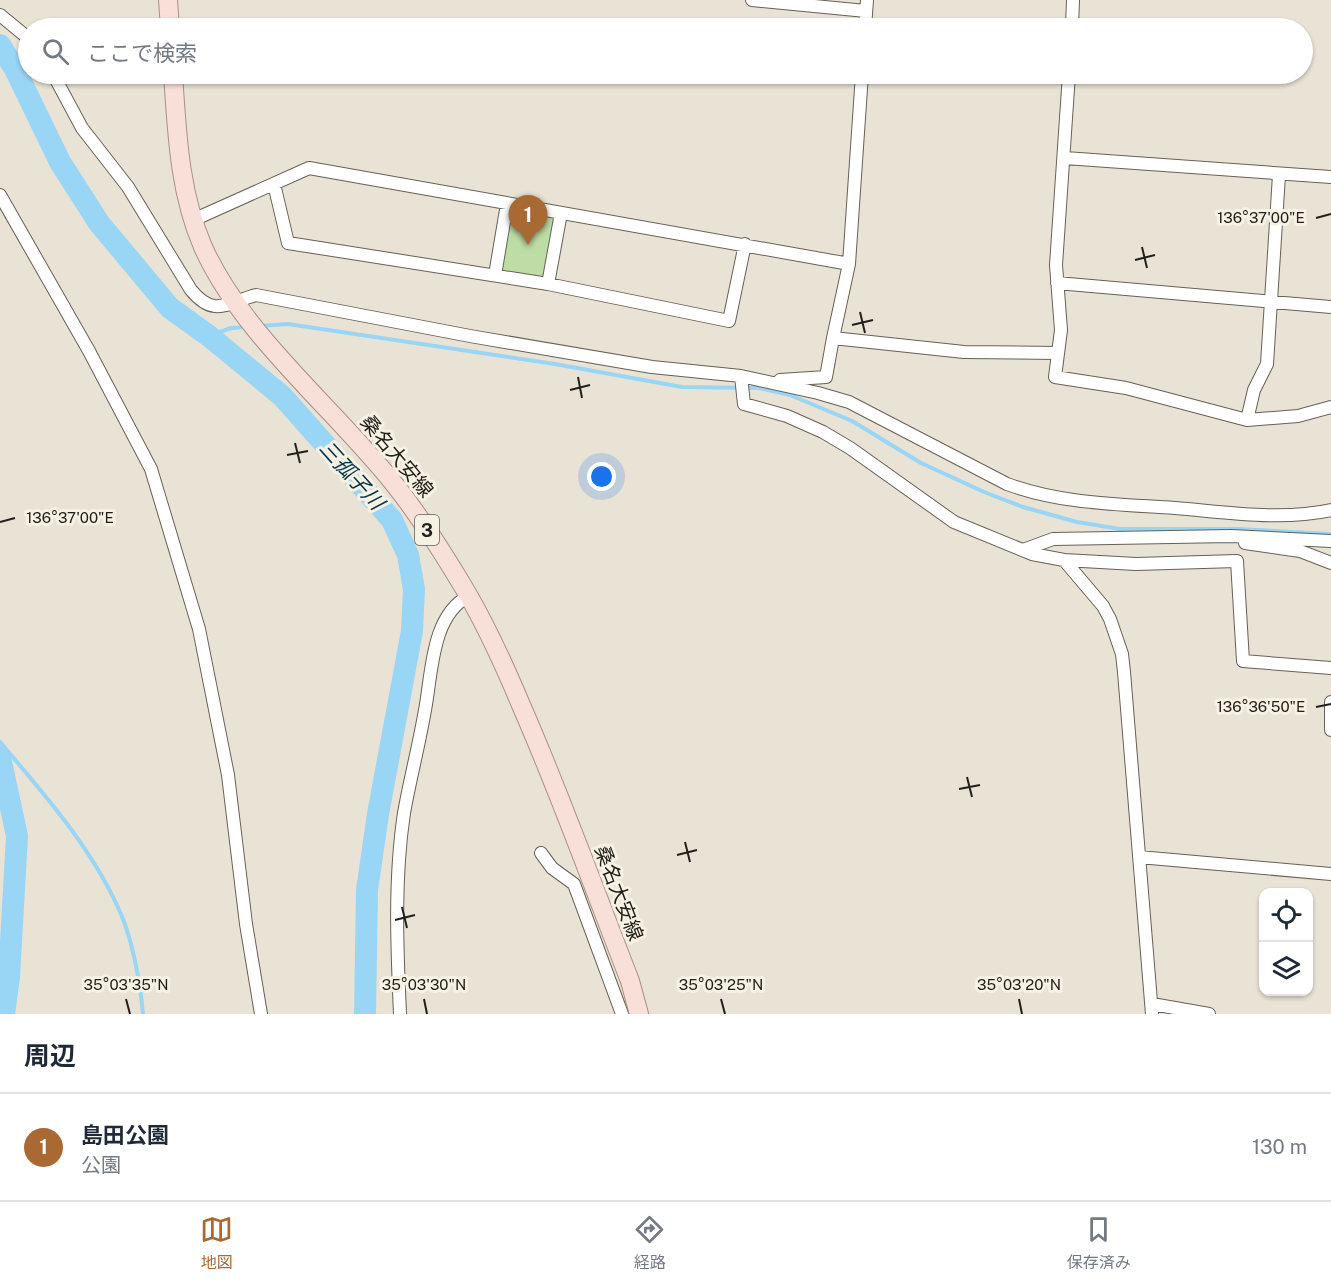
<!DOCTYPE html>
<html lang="ja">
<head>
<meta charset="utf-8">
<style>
	body { margin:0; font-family:"Public Sans","Noto Sans JP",sans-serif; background:#f2f2f3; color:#1f2937 }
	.controls { position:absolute; right:18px; bottom:18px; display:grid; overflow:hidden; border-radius:12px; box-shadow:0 2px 4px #0004 }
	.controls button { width:54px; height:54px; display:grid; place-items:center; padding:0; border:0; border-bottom:2px solid #e0e1e3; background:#fff; color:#1f2937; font:30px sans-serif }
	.you { position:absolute; left:602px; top:477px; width:21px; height:21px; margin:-15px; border:4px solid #fff; border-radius:50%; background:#1a73e8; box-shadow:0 0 0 9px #1a73e833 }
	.badge { display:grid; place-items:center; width:39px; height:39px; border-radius:50%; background:#a96932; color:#fff; font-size:20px; font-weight:700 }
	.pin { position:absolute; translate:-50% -50px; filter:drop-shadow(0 2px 3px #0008) }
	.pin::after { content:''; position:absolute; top:32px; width:21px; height:18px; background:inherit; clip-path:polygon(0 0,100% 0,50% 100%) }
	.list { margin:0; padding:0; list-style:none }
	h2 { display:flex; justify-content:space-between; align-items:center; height:78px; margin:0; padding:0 24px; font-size:26px }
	h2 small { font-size:20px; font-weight:400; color:#747a83 }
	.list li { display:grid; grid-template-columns:39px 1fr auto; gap:18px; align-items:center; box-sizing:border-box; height:108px; padding:0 24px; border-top:2px solid #e0e1e3 }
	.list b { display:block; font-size:22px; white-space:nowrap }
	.list p { margin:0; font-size:20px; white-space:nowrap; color:#747a83 }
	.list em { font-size:20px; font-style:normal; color:#747a83 }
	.icon { flex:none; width:33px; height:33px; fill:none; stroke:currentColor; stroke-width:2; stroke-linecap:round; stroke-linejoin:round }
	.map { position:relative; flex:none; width:1331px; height:1014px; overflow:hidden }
	.search { position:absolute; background:#fff; box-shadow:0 2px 4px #0004; left:18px; right:18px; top:18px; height:66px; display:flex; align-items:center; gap:15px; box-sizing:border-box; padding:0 21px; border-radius:33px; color:#747a83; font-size:22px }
	.sheet { height:186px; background:#fff }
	nav { display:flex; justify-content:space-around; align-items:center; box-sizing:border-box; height:84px; border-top:2px solid #e0e1e3; background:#fff; font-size:16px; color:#747a83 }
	nav a { display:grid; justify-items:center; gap:3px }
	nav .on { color:#a96932 }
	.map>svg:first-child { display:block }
</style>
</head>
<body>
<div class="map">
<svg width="1331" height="1014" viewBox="0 0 1331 1014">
	<rect width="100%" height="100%" fill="#e9e3d6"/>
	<path fill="#bedda5" d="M509,208L558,216L545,282L499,273Z"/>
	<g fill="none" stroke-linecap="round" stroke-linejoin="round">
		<path stroke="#99d5f5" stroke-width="4" d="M260,326L288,324L555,364L682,387L759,388L790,395L852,421L921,463L984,492L1023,507L1077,522L1120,529H1239L1331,534
			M209,336L231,328L247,327
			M0,742C46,796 96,853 123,919C134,948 140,984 143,1014"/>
		<path stroke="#99d5f5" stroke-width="22" d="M0,45L15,69L60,162L99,223L170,308L209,336L282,396L392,520L408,555L414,589L412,631L378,814L367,890L365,1014
			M0,757L17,836L9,977L4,1014"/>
		<defs>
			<path id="street" d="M752,0L866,11
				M0,15L28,38
				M865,28L867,0
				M1072,28L1073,0
				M53,74L82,128L128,187L191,290C214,318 227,303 256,295L470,336L652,367L741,376L818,393L849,402L1007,484C1062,504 1117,504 1175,508C1226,512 1281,521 1331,510
				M862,74L849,264L833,338L964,352L1058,353
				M1069,74L1056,265L1061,330L1055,377L1126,388L1247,420L1298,416L1331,407
				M1065,158L1331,177
				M274,184L288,243L548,284L729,321L745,244
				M0,195L89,351L151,469L199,629L228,775L246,924L261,1014
				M193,220L309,168L844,263
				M495,275L507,204
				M1057,283L1331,307
				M548,284L561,213
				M741,376L744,404L787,416L823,432L850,448L954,522L1032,554L1064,560L1103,606L1110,619L1122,654L1124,672L1152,1014
				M780,380L826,377L833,338
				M1247,420L1254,390L1267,364L1279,175
				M1245,543L1300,551L1331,563
				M1023,550L1053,539L1231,536L1331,541
				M1064,560L1136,564L1237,561L1243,661L1331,668
				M1331,702V730
				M541,853L552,868L574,884L622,1014
				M1139,857L1331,874
				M1152,1004L1209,1014
				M400,1014C397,948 394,879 404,813C410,779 419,745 425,710C432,674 431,615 469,596"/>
			<path id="primary" d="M168,0L170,28
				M173,74C177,132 179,192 203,247C243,336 335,409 395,485C422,519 445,556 467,593C488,629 505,667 521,705C561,796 594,889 630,981L639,1014"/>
		</defs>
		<use href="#street" stroke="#656155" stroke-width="14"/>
		<use href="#primary" stroke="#aa8f86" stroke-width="20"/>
		<use href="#street" stroke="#fff" stroke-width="12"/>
		<use href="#primary" stroke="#f8e0d9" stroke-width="18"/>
	</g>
	<path fill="none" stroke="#22201b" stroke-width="2" d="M1316,218L1331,214M1142,247L1147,268M1135,260L1155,255M860,312L865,333M852,325L873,320M578,377L582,398M570,390L590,385M295,443L300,463M287,455L308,451M0,522L15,518M1316,707L1331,704M967,777L972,797M959,789L980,785M685,842L690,862M677,855L697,850M402,907L407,928M395,920L415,915M126,999L130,1014M424,999L427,1014M721,999L725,1014M1019,999L1022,1014"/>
	<g text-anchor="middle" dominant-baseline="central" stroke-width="6" stroke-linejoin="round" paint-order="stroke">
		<rect fill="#f6f1e3" stroke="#625f57" stroke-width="1.5" x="415" y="515" width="24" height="30" rx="4.5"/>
		<g font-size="18" font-weight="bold" fill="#22201b">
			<text x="427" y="530">3</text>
		</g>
		<g font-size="20" fill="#22201b" stroke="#f6f1e3">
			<text transform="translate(397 456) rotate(50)">桑名大安線</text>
			<text transform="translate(619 893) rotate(69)">桑名大安線</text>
		</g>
		<g font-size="21" font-style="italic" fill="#003449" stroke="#f6f1e3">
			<text transform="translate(352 475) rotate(48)">三孤子川</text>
		</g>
	</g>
	<g font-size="15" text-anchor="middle" fill="#22201b" stroke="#f6f1e3" stroke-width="6" stroke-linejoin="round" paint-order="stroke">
		<text x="1261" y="223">136°37'00"E</text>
		<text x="70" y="523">136°37'00"E</text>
		<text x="1261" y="712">136°36'50"E</text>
		<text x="126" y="990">35°03'35"N</text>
		<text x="424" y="990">35°03'30"N</text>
		<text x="721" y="990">35°03'25"N</text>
		<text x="1019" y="990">35°03'20"N</text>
	</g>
</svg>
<div class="controls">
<button><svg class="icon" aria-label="locate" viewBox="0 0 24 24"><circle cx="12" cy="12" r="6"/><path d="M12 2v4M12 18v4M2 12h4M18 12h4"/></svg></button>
<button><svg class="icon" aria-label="layers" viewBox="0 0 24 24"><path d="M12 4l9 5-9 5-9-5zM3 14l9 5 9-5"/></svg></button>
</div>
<div class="you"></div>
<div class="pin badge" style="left:528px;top:245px">1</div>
<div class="search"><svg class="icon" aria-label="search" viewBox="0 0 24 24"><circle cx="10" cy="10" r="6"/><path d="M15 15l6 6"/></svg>ここで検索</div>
</div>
<section class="sheet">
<h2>周辺<small></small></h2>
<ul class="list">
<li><span class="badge">1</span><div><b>島田公園</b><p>公園</p></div><em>130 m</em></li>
</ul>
</section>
<nav>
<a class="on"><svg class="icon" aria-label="map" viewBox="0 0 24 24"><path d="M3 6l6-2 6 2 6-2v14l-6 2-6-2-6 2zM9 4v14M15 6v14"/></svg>地図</a>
<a><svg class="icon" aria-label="directions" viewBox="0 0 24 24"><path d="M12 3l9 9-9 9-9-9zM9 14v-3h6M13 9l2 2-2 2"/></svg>経路</a>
<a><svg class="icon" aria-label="saved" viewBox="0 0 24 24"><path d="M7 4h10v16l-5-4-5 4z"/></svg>保存済み</a>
</nav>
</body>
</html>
